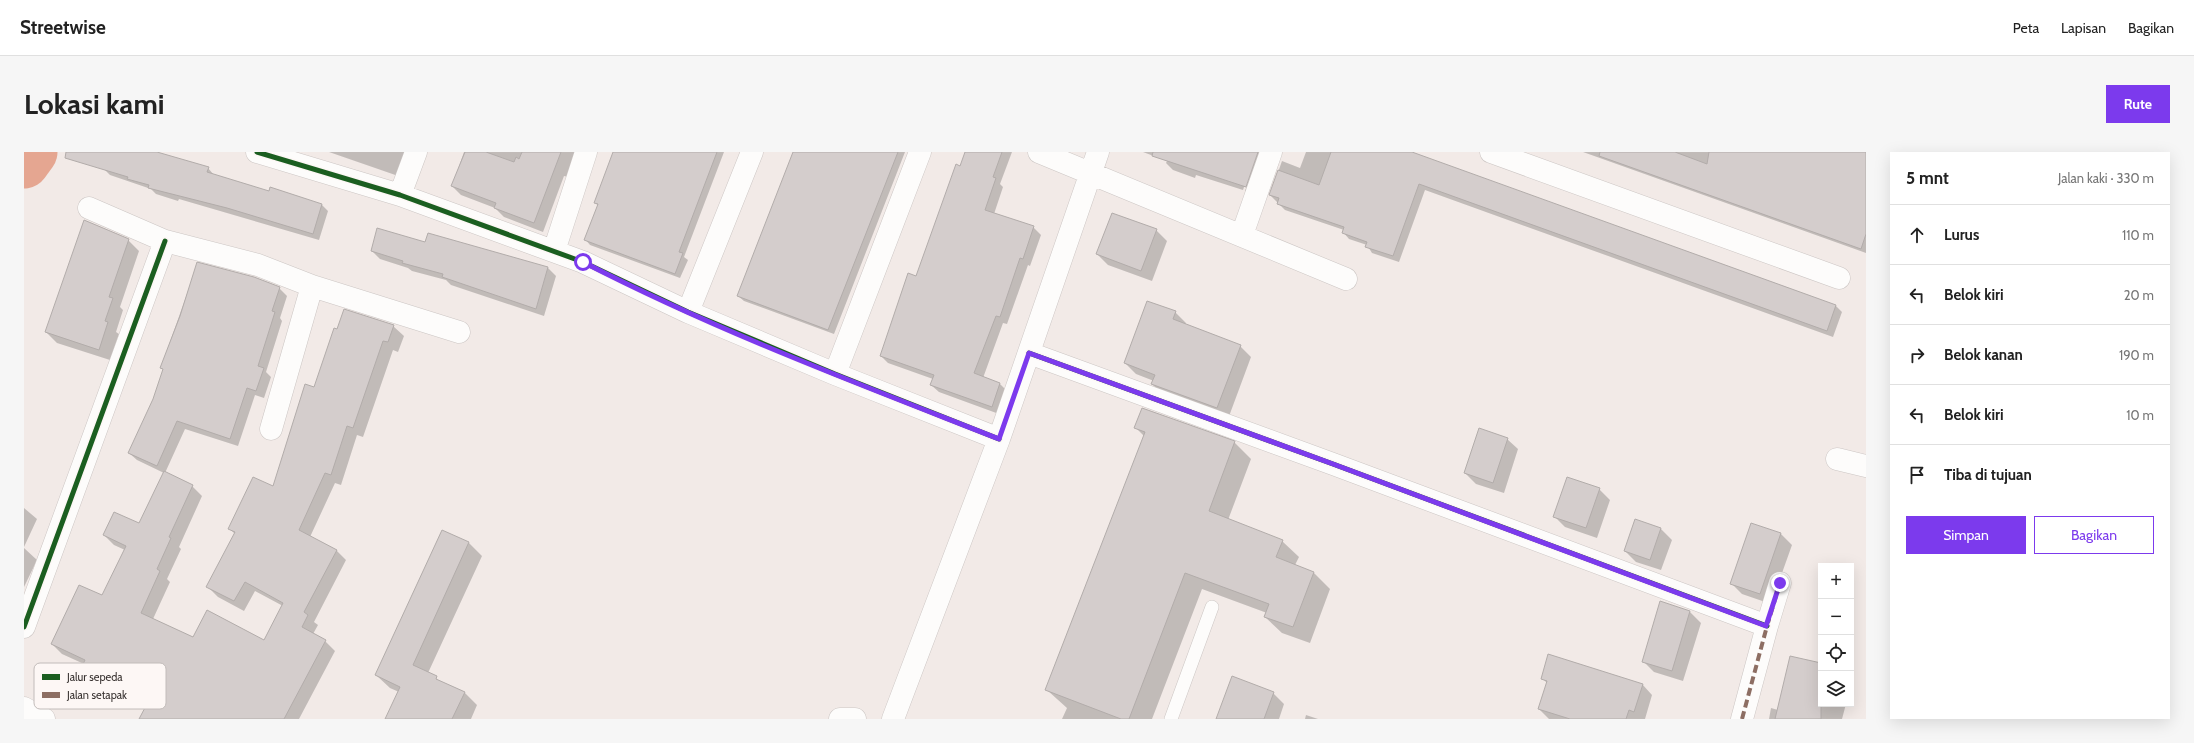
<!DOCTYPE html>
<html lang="id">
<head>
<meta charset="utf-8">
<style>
	body { margin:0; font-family:Cabin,sans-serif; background:#f6f6f6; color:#222 }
	.controls { position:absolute; right:12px; bottom:12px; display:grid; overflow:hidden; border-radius:0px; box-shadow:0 4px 16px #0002 }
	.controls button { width:36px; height:36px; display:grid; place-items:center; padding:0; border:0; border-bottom:1px solid #e0e0e0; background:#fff; color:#222; font:20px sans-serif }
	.stop { position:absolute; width:12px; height:12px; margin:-9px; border:3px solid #7c3aed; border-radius:50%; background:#fff }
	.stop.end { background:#7c3aed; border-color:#fff; box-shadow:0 1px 4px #0008 }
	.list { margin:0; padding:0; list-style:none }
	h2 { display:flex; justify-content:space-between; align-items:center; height:52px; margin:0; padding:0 16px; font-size:17px }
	h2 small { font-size:13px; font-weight:400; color:#767676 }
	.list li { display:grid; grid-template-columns:26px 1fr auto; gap:12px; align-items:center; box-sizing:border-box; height:60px; padding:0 16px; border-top:1px solid #e0e0e0 }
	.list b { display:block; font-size:15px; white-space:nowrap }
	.list em { font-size:13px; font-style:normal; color:#767676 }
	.actions { display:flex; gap:8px; padding:12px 16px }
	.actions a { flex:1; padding:9px 0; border:1px solid #7c3aed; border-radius:0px; text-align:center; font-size:14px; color:#7c3aed }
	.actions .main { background:#7c3aed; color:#fff }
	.icon { flex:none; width:22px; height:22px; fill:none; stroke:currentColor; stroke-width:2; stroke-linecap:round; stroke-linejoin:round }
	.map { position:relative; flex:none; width:1842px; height:567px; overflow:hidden; border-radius:0px }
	header { display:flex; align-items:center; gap:24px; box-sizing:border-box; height:56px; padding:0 20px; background:#fff; border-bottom:1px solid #e0e0e0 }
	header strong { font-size:19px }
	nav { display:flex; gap:22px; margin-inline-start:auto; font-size:14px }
	.intro { display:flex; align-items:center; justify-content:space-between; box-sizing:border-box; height:96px; padding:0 24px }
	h1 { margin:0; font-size:28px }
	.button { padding:10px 18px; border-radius:0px; background:#7c3aed; color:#fff; font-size:14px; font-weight:700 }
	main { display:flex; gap:24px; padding:0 24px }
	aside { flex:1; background:#fff; border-radius:0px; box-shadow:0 4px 16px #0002 }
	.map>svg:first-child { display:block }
</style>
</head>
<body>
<header>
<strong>Streetwise</strong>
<nav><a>Peta</a><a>Lapisan</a><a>Bagikan</a></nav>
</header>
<div class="intro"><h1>Lokasi kami</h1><a class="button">Rute</a></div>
<main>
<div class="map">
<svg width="1842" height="567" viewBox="0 0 1842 567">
	<rect width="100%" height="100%" fill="#f2eae7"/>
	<path fill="#0003" d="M85,0H129L184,16L190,23L246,40L298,53L304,59L295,88L155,47L154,49L132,42L127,37L86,23L80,17Z
		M305,0H388L380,26Z
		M440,0H550L553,3L544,25L540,24L519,80L480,65L471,56L437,43L428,34Z
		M590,0H700L660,105L664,108L656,126L566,93L561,87L574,54L571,50Z
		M771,0H881L810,182L720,149L714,144Z
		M942,0H988L976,32L979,35L970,62L1009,75L1017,83L1006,114L1004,113L983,172L979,171L959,226L976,232L984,240L975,262L915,240L907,233L909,227L864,211L857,204L893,125Z
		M1119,0H1232L1219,38L1172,23L1171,26L1149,18L1142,11L1143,9Z
		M1234,0H1242L1229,41L1221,39Z
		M1282,0H1385L1812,154L1818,160L1809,185L1401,38L1375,110L1348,101L1343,93L1325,87L1319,80L1320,78L1261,58L1246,43L1258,9L1276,16Z
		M1559,0H1842V101Z
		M1132,78L1143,89L1128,129L1084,113L1073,102Z
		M404,82L524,116L532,124L520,164L427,133L422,128L388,119L384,116L356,107L348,99L402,91Z
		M104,88L115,99L96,155L99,158L92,180L95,182L86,208L33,191L22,180Z
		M174,111L255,136L263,144L256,166L258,169L242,220L247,225L240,246L231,243L214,294L161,277L141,321L168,334L178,344L155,395L157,397L143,427L146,430L129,467L170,486L240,490L259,454L231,439L220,459L194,445L184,435L211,382L206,377L249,336L290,236L369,174L380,184L374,200L369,198L339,285L333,283L317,333L311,331L286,385L312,398L322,408L290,470L294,473L289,482L301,489L311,499L275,567H117L123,554L90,539L88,543L65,533L55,522L60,512L38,502L28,492L78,445L101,398L90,393L80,383L116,373L140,321L113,308L105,301L130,248L140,218L137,215Z
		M1151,160L1162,171L1161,173L1216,194L1227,205L1204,267L1139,243L1128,232L1130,229L1112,222L1101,211Z
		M1112,276L1210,290L1227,307L1204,368L1258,389L1275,405L1271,413L1290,421L1306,437L1286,491L1258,481L1241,465L1243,461L1178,437L1128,567H1038L1043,556L1023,538L1120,284Z
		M1483,287L1494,297L1480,341L1452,332L1441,321Z
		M1575,337L1586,348L1573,386L1541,375L1530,364Z
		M0,356L13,367L0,395Z
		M1727,372L1757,382L1768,393L1747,452L1718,442L1707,431Z
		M1637,377L1648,388L1637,418L1612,410L1601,399Z
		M418,379L445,391L458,404L404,521L417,530L440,540L453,553L447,567H362L375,540L366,536L352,523Z
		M0,396L13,408L0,435Z
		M1637,451L1666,460L1677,471L1659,529L1630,520L1619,509Z
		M1797,512V552H1822L1818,567H1745L1747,556L1754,558Z
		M1518,526L1618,532L1628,543L1621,567H1525L1515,557L1523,531Z
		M1249,541L1260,552L1255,567H1193Z
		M1282,563L1294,567H1281Z"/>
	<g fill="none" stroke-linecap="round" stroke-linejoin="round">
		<path stroke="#e5a691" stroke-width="51" d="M0,11L8,0"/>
	</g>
	<path fill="#d4cdcc" stroke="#b2acaa" d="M42,0H133L185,15L183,20L245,39L246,35L298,52L289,82L203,56L124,36L125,33L103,27L104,25L41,6Z
		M441,0H462L490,10L492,5L495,7L498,0H537L510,71L470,56L472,51L427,34Z
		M589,0H693L655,100L659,101L651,122L560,88L574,52L570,51Z
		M769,0H874L804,178L713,144Z
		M941,0H978L969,25L972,26L961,58L1010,74L999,107L996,106L976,165L972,164L950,221L976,231L968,255L906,233L910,223L856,204L884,121L892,124L932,12L936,14Z
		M1129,0H1234L1222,35L1128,4Z
		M1307,0H1388L1812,153L1803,179L1395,32L1369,104L1341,95L1343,90L1318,81L1320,75L1253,52L1255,46L1245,43L1254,18L1295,33Z
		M1576,0H1651L1683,12L1685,0H1842V82L1837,97L1575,4Z
		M1088,61L1133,77L1117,119L1072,102Z
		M60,68L105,87L85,145L89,146L81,169L84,170L75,198L21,180Z
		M353,76L401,90L404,81L524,115L512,157L418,125L419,122L378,111L379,109L347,99Z
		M173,110L230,125L256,135L248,159L251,160L234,214L240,216L232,239L223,236L206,287L153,269L133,314L104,301L129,247L139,217L136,216L156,164Z
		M1123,149L1152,159L1149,167L1217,193L1193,256L1127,232L1131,223L1100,211Z
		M320,157L370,173L364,190L359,189L329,276L323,274L307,323L301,321L275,378L313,398L280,460L284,463L278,475L302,488L260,567H115L124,550L80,530L78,534L54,523L61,508L27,492L55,433L78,443L102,394L79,383L90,360L115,371L140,319L169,333L145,385L147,386L133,417L136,419L117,461L169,485L183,458L240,488L259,451L221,430L210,449L182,435L211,380L204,377L229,325L249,334L281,232L290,235L310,176L313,177Z
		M1118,256L1211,289L1185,359L1259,388L1252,405L1290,420L1269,475L1240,465L1245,452L1161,421L1105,567H1097L1021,538L1121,280L1110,276Z
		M1455,276L1484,286L1469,331L1440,321Z
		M1543,325L1576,336L1562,376L1529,365Z
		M1611,367L1637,376L1626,408L1600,399Z
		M1727,371L1757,381L1736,442L1706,432Z
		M418,378L445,390L389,513L413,524L412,527L441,540L428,567H361L376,535L351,523Z
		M1636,449L1666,459L1648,519L1618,510Z
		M1524,502L1619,532L1610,560L1605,558L1602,567H1546L1514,557L1523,529L1517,527Z
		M1766,504L1797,511V567H1751Z
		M1208,524L1250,540L1240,567H1192Z"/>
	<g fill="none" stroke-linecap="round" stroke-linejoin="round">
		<defs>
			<path id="service" d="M1147,567L1188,455"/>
			<path id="minor" d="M233,0L376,43L559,110L664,160L811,222L975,287
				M1015,0L1322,127
				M1467,0L1815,126
				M376,43L392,0
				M65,56L141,89L234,113L288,134L435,180
				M1218,83L1247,0
				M530,99L562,0
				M664,160L728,0
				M1005,201L1309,312L1743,474
				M811,222L896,0
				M247,277L288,134
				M1813,307L1842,314
				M0,475L141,89
				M0,556L20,567
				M816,567H831
				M869,567L975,287L1074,0
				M1718,567L1743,474L1756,431"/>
		</defs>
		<use href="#service" stroke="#ccc6c4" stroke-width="14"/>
		<use href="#minor" stroke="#ccc6c4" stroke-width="23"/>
		<use href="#service" stroke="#fdfcfb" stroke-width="13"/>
		<use href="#minor" stroke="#fdfcfb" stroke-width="22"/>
		<path stroke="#8d6e63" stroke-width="4" stroke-dasharray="8 4" stroke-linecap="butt" d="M1718,567L1743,474L1756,431"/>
		<defs>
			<path id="cycleway" d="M233,0L376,43L559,110L664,160L811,222L975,287
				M1005,201L1309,312L1743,474
				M0,475L141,89"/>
		</defs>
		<use href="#cycleway" stroke="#fdf7f5" stroke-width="8"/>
		<use href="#cycleway" stroke="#1b5e20" stroke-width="5"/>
	</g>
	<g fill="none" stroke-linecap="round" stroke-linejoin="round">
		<path stroke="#7c3aed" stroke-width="5" d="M559,110C693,179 835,232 975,287L1005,201L1309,312L1742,474L1756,431"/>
	</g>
	<rect x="10" y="511" width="132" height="46" rx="6" fill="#fdf7f5" stroke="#c2bcba" stroke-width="1"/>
	<rect x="18" y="522" width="18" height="6" fill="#1b5e20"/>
	<rect x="18" y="540" width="18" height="6" fill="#8d6e63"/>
	<g font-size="11" fill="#37312f">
		<text x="43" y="529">Jalur sepeda</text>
		<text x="43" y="547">Jalan setapak</text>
	</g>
</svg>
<div class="controls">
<button>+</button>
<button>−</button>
<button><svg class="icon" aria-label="locate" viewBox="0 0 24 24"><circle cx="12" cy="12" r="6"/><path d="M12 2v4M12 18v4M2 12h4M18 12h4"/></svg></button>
<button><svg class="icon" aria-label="layers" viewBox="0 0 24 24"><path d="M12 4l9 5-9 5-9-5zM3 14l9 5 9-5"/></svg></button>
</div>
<div class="stop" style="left:559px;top:110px"></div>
<div class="stop end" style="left:1756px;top:431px"></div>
</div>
<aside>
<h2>5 mnt<small>Jalan kaki · 330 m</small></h2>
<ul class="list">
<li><svg class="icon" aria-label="ahead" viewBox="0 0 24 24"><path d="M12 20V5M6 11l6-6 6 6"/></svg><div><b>Lurus</b></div><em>110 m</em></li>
<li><svg class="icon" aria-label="left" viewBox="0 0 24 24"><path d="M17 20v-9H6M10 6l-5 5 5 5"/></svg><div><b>Belok kiri</b></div><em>20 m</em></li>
<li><svg class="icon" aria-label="right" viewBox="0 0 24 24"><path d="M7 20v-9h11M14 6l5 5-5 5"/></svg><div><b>Belok kanan</b></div><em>190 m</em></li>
<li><svg class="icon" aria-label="left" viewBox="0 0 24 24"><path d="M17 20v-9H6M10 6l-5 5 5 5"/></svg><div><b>Belok kiri</b></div><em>10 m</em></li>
<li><svg class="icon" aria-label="arrive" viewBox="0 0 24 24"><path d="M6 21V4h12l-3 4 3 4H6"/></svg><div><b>Tiba di tujuan</b></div></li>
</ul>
<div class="actions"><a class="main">Simpan</a><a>Bagikan</a></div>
</aside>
</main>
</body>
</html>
